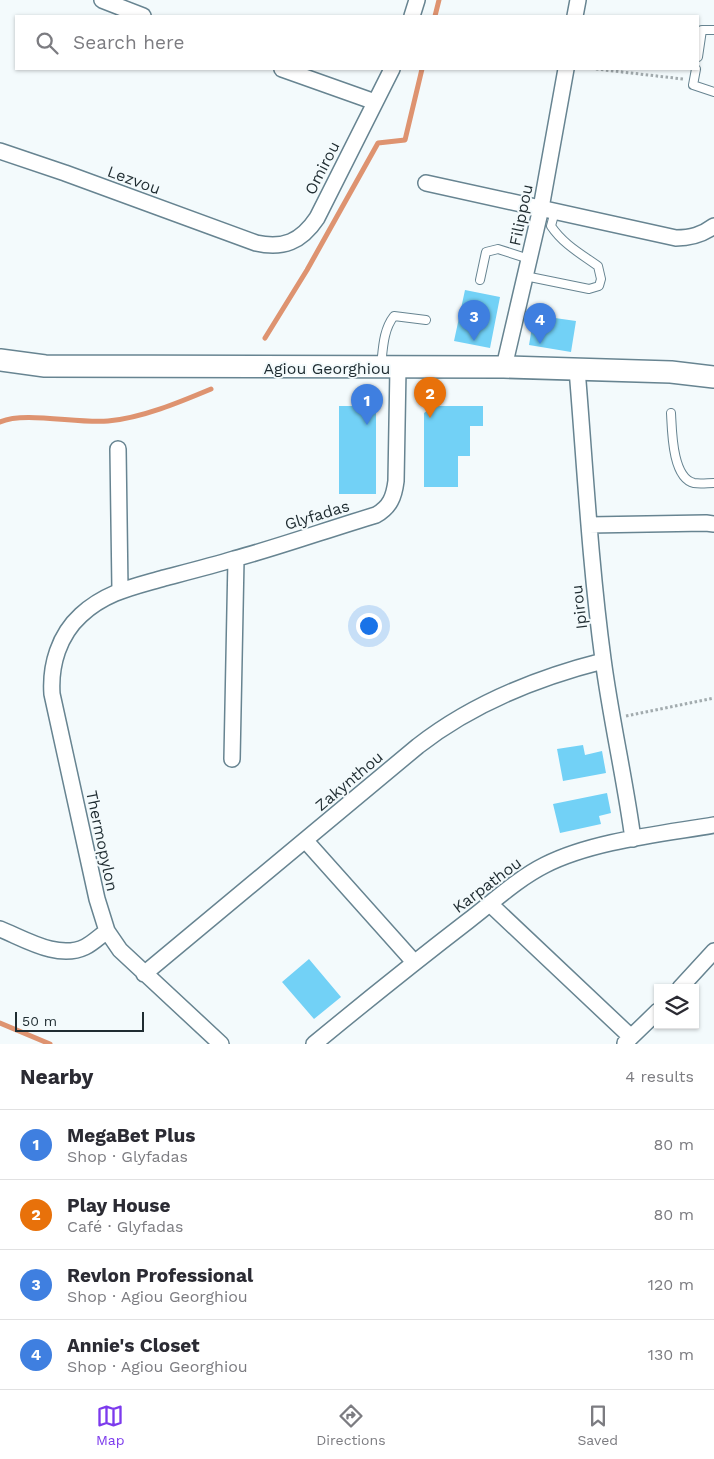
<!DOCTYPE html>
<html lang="en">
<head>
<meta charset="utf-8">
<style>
	body { margin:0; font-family:"Work Sans",sans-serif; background:#f2f2f3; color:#2b2b33 }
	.controls { position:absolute; right:15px; bottom:15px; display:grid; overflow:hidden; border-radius:0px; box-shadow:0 1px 4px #0004 }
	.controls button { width:45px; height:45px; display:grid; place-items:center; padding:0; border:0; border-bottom:1px solid #e1e1e2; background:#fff; color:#2b2b33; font:25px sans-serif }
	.scale { position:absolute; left:15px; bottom:12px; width:129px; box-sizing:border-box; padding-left:5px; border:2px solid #1f2c31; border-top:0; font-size:14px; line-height:18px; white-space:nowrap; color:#1f2c31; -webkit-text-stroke:4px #f3fafc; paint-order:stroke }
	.you { position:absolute; left:368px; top:625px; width:18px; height:18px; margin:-12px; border:4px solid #fff; border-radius:50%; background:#1a73e8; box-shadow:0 0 0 8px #1a73e833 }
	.badge { display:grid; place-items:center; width:32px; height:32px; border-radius:50%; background:#7c3aed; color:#fff; font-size:16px; font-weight:700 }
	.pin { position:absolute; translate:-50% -41px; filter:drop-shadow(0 1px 2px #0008) }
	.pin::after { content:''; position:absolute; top:26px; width:18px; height:15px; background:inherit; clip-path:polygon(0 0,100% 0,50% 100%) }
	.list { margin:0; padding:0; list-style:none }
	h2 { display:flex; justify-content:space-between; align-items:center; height:65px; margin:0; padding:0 20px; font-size:21px }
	h2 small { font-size:16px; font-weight:400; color:#7c7c81 }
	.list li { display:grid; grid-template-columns:32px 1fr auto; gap:15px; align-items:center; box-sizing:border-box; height:70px; padding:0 20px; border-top:1px solid #e1e1e2 }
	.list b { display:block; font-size:19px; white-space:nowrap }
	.list p { margin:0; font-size:16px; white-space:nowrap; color:#7c7c81 }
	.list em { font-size:16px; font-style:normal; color:#7c7c81 }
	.icon { flex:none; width:28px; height:28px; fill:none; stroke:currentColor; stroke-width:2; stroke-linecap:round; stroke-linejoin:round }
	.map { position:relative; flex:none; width:714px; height:1044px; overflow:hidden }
	.search { position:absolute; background:#fff; box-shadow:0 1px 4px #0004; left:15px; right:15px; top:15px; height:55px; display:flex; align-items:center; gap:12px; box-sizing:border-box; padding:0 18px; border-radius:0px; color:#7c7c81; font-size:19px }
	.sheet { height:345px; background:#fff }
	nav { display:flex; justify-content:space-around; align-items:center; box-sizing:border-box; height:70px; border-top:1px solid #e1e1e2; background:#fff; font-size:14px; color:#7c7c81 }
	nav a { display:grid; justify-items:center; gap:2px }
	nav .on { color:#7c3aed }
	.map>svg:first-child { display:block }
</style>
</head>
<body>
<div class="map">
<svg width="714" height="1044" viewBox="0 0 714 1044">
	<rect width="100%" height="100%" fill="#f3fafc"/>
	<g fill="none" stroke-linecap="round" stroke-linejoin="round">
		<path stroke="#de9370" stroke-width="5" d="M435,16L439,0
			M265,338L307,270L378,143L405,140L422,69
			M0,422C24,411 78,424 108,421C142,418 180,402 211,389
			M0,1023L50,1044"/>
	</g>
	<path fill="#72d1f6" d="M465,290L500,297L490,348L454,341Z
		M534,315L576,321L571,352L529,345Z
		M339,406H376V494H339Z
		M433,406H483V426H470V456H458V487H424V413Z
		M583,745L585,755L602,751L606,773L563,781L557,749Z
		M607,793L611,813L599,816L601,824L560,833L553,804Z
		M309,959L341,997L314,1019L282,982Z"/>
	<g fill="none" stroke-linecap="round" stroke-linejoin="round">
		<defs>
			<path id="lane" d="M698,57L702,30H714
				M696,69L693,85L714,92
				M525,276L589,289L599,286L601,279L598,266C581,254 563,244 551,226L555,211
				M480,280L486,252L498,249L529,259
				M381,366C383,349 383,330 394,316L426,320
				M671,413C672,430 672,478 694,483C700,484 708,483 714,483"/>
			<path id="street" d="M102,0L143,16
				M412,16L417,0
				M575,16L578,0
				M282,69L375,102
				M0,151L65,173L256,243C283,249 301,242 317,218L392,69
				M426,183L676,238C691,238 702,235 714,226
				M504,367L541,208L566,69
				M577,369C585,466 590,563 603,659C611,720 625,779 633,839
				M118,449L120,590
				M589,525L706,523L714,524
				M232,759L236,559
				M305,840L414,962
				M490,904L631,1037
				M0,929C25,939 58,960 85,947C93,943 100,936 107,931
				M144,974L418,746C473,703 536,678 603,661
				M680,988L714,951
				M625,1043L658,1011
				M221,1044L120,950L107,931L97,899L52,694C50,665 59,635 81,615C106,592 133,587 164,578C187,572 211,566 234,559C282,546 329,529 376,515C390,507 394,497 396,481L398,368
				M314,1044C365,1002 416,961 468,921C493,902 517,879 545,865C592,841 661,834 714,825"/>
			<path id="secondary" d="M0,360L45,366L504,367L671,372L714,377"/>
		</defs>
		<use href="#lane" stroke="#678491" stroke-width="10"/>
		<use href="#street" stroke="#678491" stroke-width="18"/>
		<use href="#secondary" stroke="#678491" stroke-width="24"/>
		<path stroke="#a2abae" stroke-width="3" stroke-dasharray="2.5 2.5" stroke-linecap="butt" d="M596,69L683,79
			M626,716L714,698"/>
		<use href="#lane" stroke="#fff" stroke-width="8"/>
		<use href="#street" stroke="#fff" stroke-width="15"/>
		<use href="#secondary" stroke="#fff" stroke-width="21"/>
	</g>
	<g text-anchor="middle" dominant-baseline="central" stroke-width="4" stroke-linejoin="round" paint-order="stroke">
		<g font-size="16" fill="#1f2c31" stroke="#f3fafc">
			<text transform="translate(322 168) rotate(-63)">Omirou</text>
			<text transform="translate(134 180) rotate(20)">Lezvou</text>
			<text transform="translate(521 215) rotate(-78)">Filippou</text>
			<text x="327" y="368">Agiou Georghiou</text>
			<text transform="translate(317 515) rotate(-17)">Glyfadas</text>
			<text transform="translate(579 607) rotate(-97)">Ipirou</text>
			<text transform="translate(349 781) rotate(-40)">Zakynthou</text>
			<text transform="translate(102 841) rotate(78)">Thermopylon</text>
			<text transform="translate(487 885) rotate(-37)">Karpathou</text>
		</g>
	</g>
</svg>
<div class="controls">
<button><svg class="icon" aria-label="layers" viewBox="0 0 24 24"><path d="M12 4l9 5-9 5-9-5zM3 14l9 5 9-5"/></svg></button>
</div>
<div class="scale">50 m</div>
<div class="you"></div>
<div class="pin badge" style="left:367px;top:425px;background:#3f7fe0">1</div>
<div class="pin badge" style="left:430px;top:418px;background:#e8710a">2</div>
<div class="pin badge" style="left:474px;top:341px;background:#3f7fe0">3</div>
<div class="pin badge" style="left:540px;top:344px;background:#3f7fe0">4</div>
<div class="search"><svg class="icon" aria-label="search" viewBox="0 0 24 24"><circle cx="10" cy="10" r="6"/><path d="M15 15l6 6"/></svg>Search here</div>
</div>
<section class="sheet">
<h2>Nearby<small>4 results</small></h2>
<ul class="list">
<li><span class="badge" style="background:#3f7fe0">1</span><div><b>MegaBet Plus</b><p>Shop · Glyfadas</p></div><em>80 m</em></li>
<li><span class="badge" style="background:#e8710a">2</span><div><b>Play House</b><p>Café · Glyfadas</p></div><em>80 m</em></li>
<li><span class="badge" style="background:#3f7fe0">3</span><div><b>Revlon Professional</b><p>Shop · Agiou Georghiou</p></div><em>120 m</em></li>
<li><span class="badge" style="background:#3f7fe0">4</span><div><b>Annie's Closet</b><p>Shop · Agiou Georghiou</p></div><em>130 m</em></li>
</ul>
</section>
<nav>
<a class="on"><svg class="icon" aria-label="map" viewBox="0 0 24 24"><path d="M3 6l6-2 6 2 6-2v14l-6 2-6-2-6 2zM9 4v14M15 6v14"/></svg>Map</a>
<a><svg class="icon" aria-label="directions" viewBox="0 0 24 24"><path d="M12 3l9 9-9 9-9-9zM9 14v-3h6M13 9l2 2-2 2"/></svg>Directions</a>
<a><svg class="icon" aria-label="saved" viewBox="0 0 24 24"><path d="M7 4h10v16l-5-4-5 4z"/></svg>Saved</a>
</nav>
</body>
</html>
